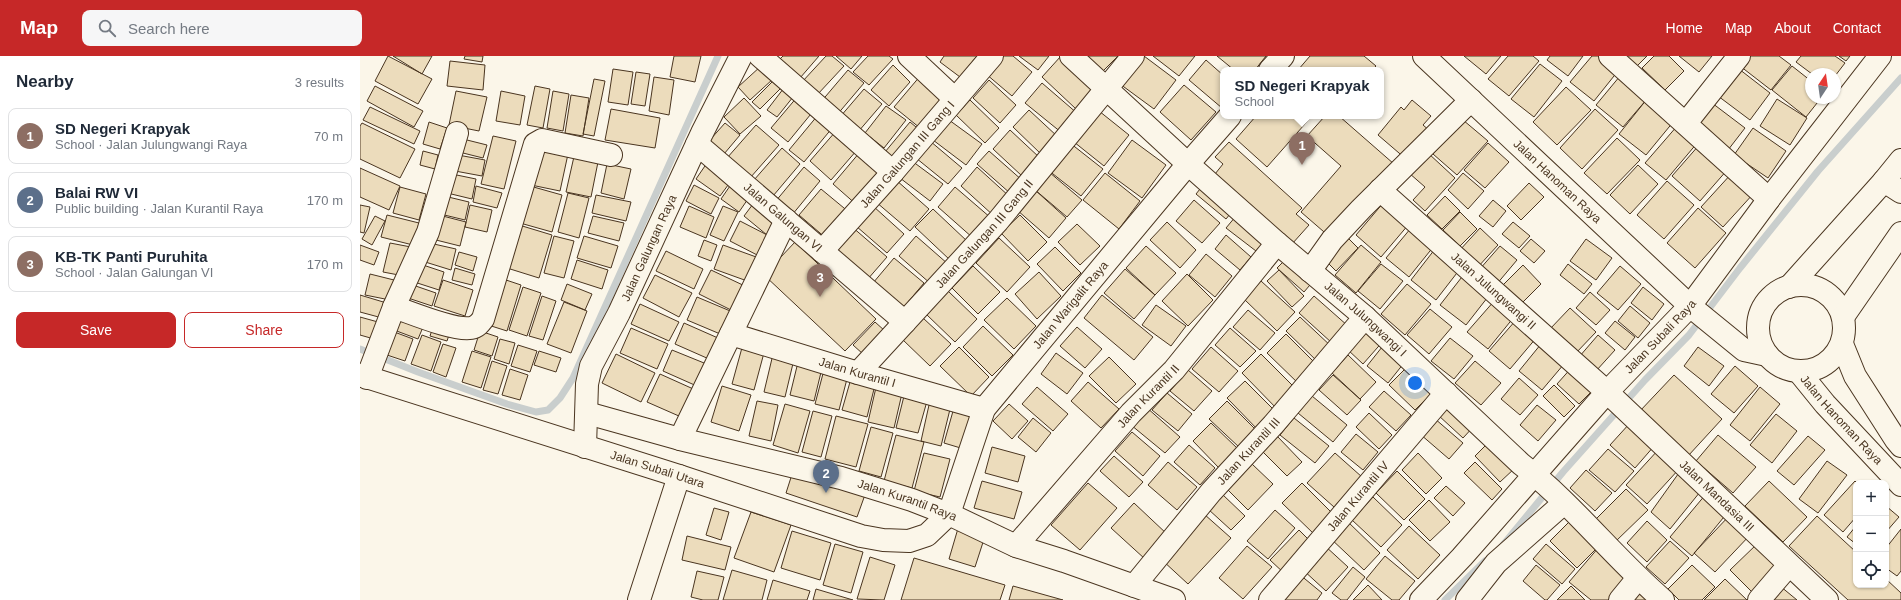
<!DOCTYPE html>
<html lang="en">
<head>
<meta charset="utf-8">
<style>
	body { margin:0; font-family:Arial,sans-serif; background:#f6f6f7; color:#1f2937 }
	.controls { position:absolute; right:12px; bottom:12px; display:grid; overflow:hidden; border-radius:8px; box-shadow:0 1px 3px #0004 }
	.controls button { width:36px; height:36px; display:grid; place-items:center; padding:0; border:0; border-bottom:1px solid #e0e1e3; background:#fff; color:#1f2937; font:20px sans-serif }
	.compass { position:absolute; left:1445px; top:12px; width:36px; height:36px; border-radius:50%; background:#fff; box-shadow:0 1px 3px #0004; rotate:13deg }
	.you { position:absolute; left:1055px; top:327px; width:14px; height:14px; margin:-10px; border:3px solid #fff; border-radius:50%; background:#1a73e8; box-shadow:0 0 0 6px #1a73e833 }
	.badge { display:grid; place-items:center; width:26px; height:26px; border-radius:50%; background:#c62828; color:#fff; font-size:13px; font-weight:700 }
	.pin { position:absolute; translate:-50% -33px; filter:drop-shadow(0 1px 2px #0008) }
	.pin::after { content:''; position:absolute; top:21px; width:14px; height:12px; background:inherit; clip-path:polygon(0 0,100% 0,50% 100%) }
	.popup { position:absolute; left:860px; top:11px; width:164px; height:52px; box-sizing:border-box; display:grid; place-content:center; border-radius:8px; background:#fff; filter:drop-shadow(0 1px 3px #0005); font-size:13px; white-space:nowrap; color:#747a83 }
	.popup b { font-size:15px; color:#1f2937 }
	.popup::after { content:''; position:absolute; left:50%; top:100%; margin-left:-8px; border:8px solid transparent; border-top-color:#fff }
	.list { margin:0; padding:0; list-style:none }
	h2 { display:flex; justify-content:space-between; align-items:center; height:52px; margin:0; padding:0 16px; font-size:17px }
	h2 small { font-size:13px; font-weight:400; color:#747a83 }
	.list li { display:grid; grid-template-columns:26px 1fr auto; gap:12px; align-items:center; box-sizing:border-box; height:56px; margin:0 8px 8px; padding:0 8px; border:1px solid #e0e1e3; border-radius:8px }
	.list b { display:block; font-size:15px; white-space:nowrap }
	.list p { margin:0; font-size:13px; white-space:nowrap; color:#747a83 }
	.list em { font-size:13px; font-style:normal; color:#747a83 }
	.actions { display:flex; gap:8px; padding:12px 16px }
	.actions a { flex:1; padding:9px 0; border:1px solid #c62828; border-radius:8px; text-align:center; font-size:14px; color:#c62828 }
	.actions .main { background:#c62828; color:#fff }
	.icon { flex:none; width:22px; height:22px; fill:none; stroke:currentColor; stroke-width:2; stroke-linecap:round; stroke-linejoin:round }
	.map { position:relative; flex:none; width:1541px; height:544px; overflow:hidden }
	header { display:flex; align-items:center; gap:24px; box-sizing:border-box; height:56px; padding:0 20px; background:#c62828; color:#fff }
	header strong { font-size:19px }
	nav { display:flex; gap:22px; margin-inline-start:auto; font-size:14px }
	.search { width:280px; height:36px; background:#f6f6f7; display:flex; align-items:center; gap:10px; box-sizing:border-box; padding:0 14px; border-radius:8px; color:#747a83; font-size:15px }
	main { display:flex }
	aside { flex:1; background:#fff }
	.map>svg:first-child { display:block }
</style>
</head>
<body>
<header>
<strong>Map</strong>
<div class="search"><svg class="icon" aria-label="search" viewBox="0 0 24 24"><circle cx="10" cy="10" r="6"/><path d="M15 15l6 6"/></svg>Search here</div>
<nav><a>Home</a><a>Map</a><a>About</a><a>Contact</a></nav>
</header>
<main>
<aside>
<h2>Nearby<small>3 results</small></h2>
<ul class="list">
<li><span class="badge" style="background:#8d6e63">1</span><div><b>SD Negeri Krapyak</b><p>School · Jalan Julungwangi Raya</p></div><em>70 m</em></li>
<li><span class="badge" style="background:#5c6f8a">2</span><div><b>Balai RW VI</b><p>Public building · Jalan Kurantil Raya</p></div><em>170 m</em></li>
<li><span class="badge" style="background:#8d6e63">3</span><div><b>KB-TK Panti Puruhita</b><p>School · Jalan Galungan VI</p></div><em>170 m</em></li>
</ul>
<div class="actions"><a class="main">Save</a><a>Share</a></div>
</aside>
<div class="map">
<svg width="1541" height="544" viewBox="0 0 1541 544">
	<rect width="100%" height="100%" fill="#fbf6e9"/>
	<g fill="none" stroke-linecap="round" stroke-linejoin="round">
		<path stroke="#c9cecd" stroke-width="7" d="M0,293L58,316L147,348L176,356L188,354L200,342L213,322L358,0
			M1143,489L1203,416L1285,324L1329,279L1380,212L1458,115L1541,22
			M1085,544L1125,505"/>
	</g>
	<path fill="#ecdcbc" stroke="#4a3520" d="M28,0L72,23L58,48L15,25Z
		M33,0H72L62,18Z
		M105,0H123L122,6L104,3Z
		M314,0H341L335,26L310,21Z
		M423,0H459L440,22L419,4Z
		M466,0H472L484,10L457,39L442,26Z
		M476,0H502L491,13Z
		M508,0H529L533,3L509,29L493,16Z
		M584,0H617L600,21L580,6Z
		M642,0H653L672,16L652,40L626,18Z
		M659,0H689L678,14Z
		M701,0L738,30L716,53L682,21Z
		M727,0H758L743,15Z
		M781,0H784L816,24L794,53L760,28Z
		M793,0H835L819,20Z
		M857,0H906L895,14H874Z
		M950,0H1004L1016,10L1012,14H938Z
		M1104,0H1141L1126,18Z
		M1148,0H1173L1179,5L1149,40L1128,23Z
		M1190,0H1223L1208,20L1187,4Z
		M1232,0H1239L1258,15L1234,45L1210,26Z
		M1260,0H1287L1274,13Z
		M1294,0H1309L1324,15L1305,34L1282,12Z
		M1319,0H1352L1339,16Z
		M1387,0H1419L1431,9L1411,34L1380,10Z
		M1441,0H1475L1485,7L1475,20V18H1452L1436,6Z
		M1479,0H1490L1486,5Z
		M846,4L863,19L862,52L829,24Z
		M90,5L125,9L123,34L87,30Z
		M1180,8L1202,25L1174,61L1151,43Z
		M533,9L550,26L529,50L511,34Z
		M401,10L413,23L390,44L378,31Z
		M1432,10L1451,25V42H1461L1446,61L1412,34Z
		M253,13L273,16L268,49L248,46Z
		M1379,13L1410,37L1390,64L1358,40Z
		M488,14L504,27L476,60L460,47Z
		M276,16L290,18L285,50L271,48Z
		M561,19L586,39L560,72L534,51Z
		M1260,20L1287,43L1263,71L1236,49Z
		M294,21L314,24L309,59L289,55Z
		M234,23L245,25L234,80L223,78Z
		M415,23L422,31L400,53L392,46Z
		M629,24L656,49L640,67L613,42Z
		M682,27L718,58L702,77L665,47Z
		M427,28L437,36L417,61L407,54Z
		M824,29L856,56L831,84L800,56Z
		M15,30L63,55L54,71L7,45Z
		M175,30L190,33L183,72L167,69Z
		M1206,31L1231,54L1197,89L1173,66Z
		M504,33L522,48L498,76L480,61Z
		M96,35L127,41L119,75L89,69Z
		M141,35L165,40L160,69L136,65Z
		M193,35L209,38L203,75L187,72Z
		M211,39L229,42L223,80L205,77Z
		M438,40L455,53L428,86L411,72Z
		M384,42L401,60L380,78L364,61Z
		M1287,43L1314,65L1286,99L1259,78Z
		M1417,43L1447,62L1430,89L1400,70Z
		M610,44L639,72L625,87L596,59Z
		M1052,44L1071,60L1063,69L1070,75L1046,103L1018,79L1041,51L1044,54Z
		M1352,47L1385,72L1368,94L1335,68Z
		M526,50L546,64L524,92L505,77Z
		M10,51L60,75L54,88L3,64Z
		M251,53L300,62L295,92L245,84Z
		M1235,53L1258,74L1222,113L1200,92Z
		M669,54L698,81L681,98L653,71Z
		M739,55L769,79L744,110L714,86Z
		M458,59L473,71L444,106L429,94Z
		M896,60H952L907,111L876,83Z
		M965,60H979L1034,108L971,182L941,156L981,110L947,80Z
		M589,64L622,88L606,109L573,84Z
		M1103,64L1128,85L1097,119L1073,98Z
		M69,66L87,72L80,93L63,88Z
		M550,66L562,76L538,106L525,96Z
		M2,67L55,93L40,122L0,103V70Z
		M365,67L380,79L364,98L349,85Z
		M396,69L419,89L390,122L367,102Z
		M1318,69L1338,86L1306,124L1285,107Z
		M1393,72L1426,95L1408,122L1374,99Z
		M650,74L680,102L662,120L633,93Z
		M476,75L497,94L471,124L450,105Z
		M133,80L156,85L144,133L121,128Z
		M1257,82L1280,104L1247,138L1224,117Z
		M103,83L127,89L123,102L99,96Z
		M772,84L806,109L782,142L748,117Z
		M570,85L602,112L588,128L556,102Z
		M869,86L942,152L936,158L949,169L932,188L855,118L863,108L855,101Z
		M710,87L743,113L721,140L688,114Z
		M1128,87L1149,106L1125,132L1104,114Z
		M1340,88L1368,113L1340,145L1312,120Z
		M178,92L208,98L200,135L171,129Z
		M422,92L440,108L413,140L394,124Z
		M63,95L78,99L75,113L60,109Z
		M629,95L663,125L651,138L617,108Z
		M215,96L239,101L231,141L206,136Z
		M500,96L526,117L498,150L473,128Z
		M1068,97L1095,122L1065,155L1053,144L1065,131L1049,117Z
		M98,99L125,104L122,120L95,115Z
		M552,105L583,128L570,145L540,122Z
		M347,107L371,125L360,140L336,123Z
		M247,108L271,113L264,143L241,137Z
		M1278,109L1298,128L1270,158L1250,139Z
		M444,111L460,125L432,159L415,146Z
		M617,111L650,141L634,160L601,130Z
		M0,112L40,130L29,154L0,141Z
		M689,116L722,144L707,161L674,133Z
		M87,117L116,123L112,143L83,136Z
		M745,117L780,145L759,173L723,144Z
		M1103,117L1124,135L1108,153L1088,134Z
		M1372,117L1394,137L1363,171L1341,151Z
		M536,124L569,153L550,175L516,146Z
		M1307,125L1334,149L1304,183L1277,159Z
		M372,127L390,140L379,156L361,143Z
		M1169,127L1184,141L1161,164L1147,150Z
		M844,128L874,153L866,163L836,138Z
		M334,129L359,142L351,158L326,145Z
		M116,130L142,137L137,152L113,146Z
		M170,130L202,139L192,176L160,167Z
		M40,131L66,138L59,164L33,157Z
		M595,131L631,162L613,182L578,151Z
		M461,133L490,157L467,183L439,159Z
		M675,134L706,162L689,182L657,154Z
		M208,137L229,142L219,182L198,176Z
		M80,139L109,146L105,164L76,157Z
		M236,139L271,146L266,165L232,157Z
		M1085,140L1100,155L1082,173L1067,159Z
		M834,144L860,167L842,187L816,165Z
		M1133,144L1146,155L1133,171L1119,160Z
		M1024,146L1049,168L1021,201L996,179Z
		M393,148L417,167L407,179L384,160Z
		M0,149L10,151L4,177L0,176Z
		M110,149L132,154L127,176L105,171Z
		M329,150L354,161L346,182L320,171Z
		M363,150L378,156L364,185L350,179Z
		M513,150L544,178L527,197L496,170Z
		M1338,152L1366,177L1335,212L1307,187Z
		M573,153L608,186L590,204L555,171Z
		M1100,156L1117,173L1100,190L1083,174Z
		M75,158L106,166L100,190L68,182Z
		M27,159L59,167L53,189L21,181Z
		M660,159L687,186L668,205L641,177Z
		M15,160L25,165L12,189L2,183Z
		M233,160L264,167L259,185L228,177Z
		M876,160L906,183L896,195L866,172Z
		M380,165L411,181L401,201L370,185Z
		M807,166L836,194L820,212L790,184Z
		M1153,166L1170,180L1159,192L1142,178Z
		M717,168L740,190L720,209L698,186Z
		M159,169L192,179L179,222L147,212Z
		M491,170L527,201L507,224L471,193Z
		M1051,172L1074,190L1049,221L1026,202Z
		M1120,172L1138,189L1117,212L1099,195Z
		M866,179L891,201L880,214L855,193Z
		M194,180L214,185L204,222L184,217Z
		M224,180L258,190L251,212L217,202Z
		M556,180L588,208L571,228L539,200Z
		M986,180L998,192L976,215L964,203Z
		M639,182L670,211L647,236L616,207Z
		M1171,183L1185,195L1174,207L1160,195Z
		M1226,183L1252,202L1236,224L1210,205Z
		M344,184L357,189L351,205L338,200Z
		M65,186L96,193L91,214L62,205Z
		M435,186L516,263L485,295L404,219Z
		M30,187L51,191L44,220L23,216Z
		M0,189L19,196L14,209L0,204Z
		M363,189L399,202L390,226L354,213Z
		M1001,189L1021,206L996,237L975,219Z
		M786,190L816,217L795,239L766,212Z
		M1140,190L1157,204L1136,229L1119,214Z
		M695,191L721,217L703,235L677,208Z
		M1075,193L1100,213L1076,244L1051,224Z
		M306,195L343,213L334,233L296,215Z
		M99,196L117,201L113,215L95,209Z
		M846,198L872,220L855,241L829,219Z
		M929,200L955,223L944,236L917,212Z
		M534,202L564,227L543,252L513,227Z
		M217,204L248,214L242,233L211,223Z
		M54,206L84,216L79,234L48,224Z
		M1021,208L1043,225L1020,253L998,235Z
		M1208,208L1232,228L1224,238L1200,219Z
		M1163,209L1181,228L1159,250L1141,231Z
		M613,210L640,236L618,258L592,232Z
		M1260,210L1281,228L1258,254L1237,237Z
		M95,212L115,218L112,229L92,224Z
		M765,213L795,239L774,263L744,237Z
		M351,214L387,231L375,256L339,238Z
		M919,214L944,240L932,251L907,225Z
		M679,216L701,240L677,263L655,238Z
		M1105,217L1131,237L1106,269L1080,249Z
		M10,218L34,224L30,244L5,239Z
		M827,218L853,244L828,270L802,245Z
		M295,219L332,237L319,261L283,242Z
		M140,222L161,229L147,275L125,268Z
		M83,224L113,234L105,260L74,250Z
		M901,225L935,256L917,275L884,243Z
		M47,227L76,237L72,250L42,240Z
		M207,228L232,238L225,254L201,244Z
		M1047,228L1071,248L1045,279L1021,258Z
		M163,231L181,237L167,280L149,274Z
		M1283,231L1304,248L1292,264L1271,247Z
		M588,235L617,263L595,286L566,258Z
		M1230,236L1250,254L1236,269L1216,252Z
		M0,239L30,248L26,263L0,256Z
		M742,239L793,281L774,304L724,262Z
		M182,240L196,245L183,284L169,280Z
		M954,240L988,270L972,287L939,257Z
		M337,241L375,257L365,280L327,264Z
		M647,242L676,270L654,293L624,264Z
		M1135,244L1154,261L1128,293L1107,276Z
		M204,246L227,255L211,297L187,288Z
		M280,248L319,266L309,285L271,268Z
		M796,249L826,270L811,290L782,269Z
		M1270,250L1290,267L1278,282L1258,265Z
		M1210,252L1236,276L1215,298L1189,274Z
		M1070,253L1092,271L1069,298L1047,279Z
		M888,254L915,277L900,294L873,271Z
		M42,255L66,264L58,283L34,274Z
		M0,261L18,266L14,283L0,279Z
		M940,261L973,292L959,307L926,275Z
		M563,262L591,288L570,310L542,283Z
		M1156,264L1177,281L1150,313L1129,295Z
		M1255,265L1275,281L1265,294L1245,277Z
		M515,266L525,275L503,298L493,289Z
		M324,267L358,282L349,303L315,288Z
		M1009,268L1025,283L1003,308L987,293Z
		M623,270L653,299L632,320L603,291Z
		M73,271L90,276L87,285L70,280Z
		M717,271L742,293L725,312L700,290Z
		M271,272L308,288L297,313L260,297Z
		M870,272L896,295L880,311L855,289Z
		M29,274L53,283L45,305L21,297Z
		M120,275L138,281L132,300L114,294Z
		M926,278L958,310L940,329L907,297Z
		M62,279L81,286L71,315L51,308Z
		M1238,279L1255,294L1236,315L1219,301Z
		M1090,282L1113,300L1094,323L1071,305Z
		M140,283L155,287L149,308L134,303Z
		M1026,286L1048,302L1028,327L1007,310Z
		M83,288L96,292L86,321L73,316Z
		M383,288L405,293L394,334L372,328Z
		M1181,288L1204,308L1182,334L1159,315Z
		M158,289L177,295L170,316L151,310Z
		M599,291L629,321L611,340L580,310Z
		M851,291L878,315L859,336L832,313Z
		M1338,291L1364,310L1349,330L1324,310Z
		M312,294L349,309L339,331L303,315Z
		M414,294L435,299L425,341L404,336Z
		M112,295L131,301L121,332L102,326Z
		M179,295L201,302L196,316L174,309Z
		M696,297L723,317L707,338L681,318Z
		M256,298L295,317L281,346L242,327Z
		M901,298L940,337L920,356L882,317Z
		M988,299L1016,326L1000,343L972,317Z
		M749,301L776,328L756,347L729,320Z
		M439,302L463,308L454,345L430,339Z
		M132,305L147,310L138,338L123,334Z
		M1115,305L1141,327L1121,349L1095,327Z
		M465,310L489,315L479,354L455,348Z
		M1048,310L1074,335L1055,354L1029,329Z
		M1213,310L1236,331L1219,348L1197,328Z
		M1375,310L1398,330L1374,357L1351,338Z
		M150,313L168,319L160,344L142,339Z
		M828,314L852,335L834,355L810,335Z
		M300,318L340,336L328,364L287,346Z
		M492,319L516,325L507,361L482,354Z
		M973,319L1001,344L987,359L959,334Z
		M1314,319L1362,363L1328,400L1279,356Z
		M1159,322L1178,339L1160,359L1141,343Z
		M885,325L918,358L900,376L867,342Z
		M728,326L759,353L741,372L711,345Z
		M517,327L543,333L534,372L508,366Z
		M1194,329L1215,350L1204,361L1183,340Z
		M362,330L391,339L379,375L351,366Z
		M677,331L708,358L693,375L662,348Z
		M1400,331L1420,348L1390,385L1370,369Z
		M546,332L569,338L558,377L536,372Z
		M1024,335L1051,359L1036,375L1009,351Z
		M807,337L832,358L818,375L792,354Z
		M571,340L592,345L581,390L561,385Z
		M952,340L987,369L973,386L938,357Z
		M397,345L418,349L411,385L389,380Z
		M867,345L897,375L880,392L849,363Z
		M1090,346L1115,369L1103,382L1078,359Z
		M425,348L450,355L438,397L413,389Z
		M595,348L614,353L604,393L584,387Z
		M649,348L668,365L652,383L633,365Z
		M1177,349L1196,364L1178,385L1160,369Z
		M786,351L820,381L805,397L771,369Z
		M453,355L472,360L461,401L442,396Z
		M1009,357L1032,379L1019,393L996,371Z
		M1416,358L1437,375L1412,407L1390,389Z
		M476,360L508,368L496,411L465,403Z
		M673,362L691,377L676,396L658,381Z
		M934,362L969,390L955,407L920,379Z
		M1074,362L1103,387L1089,403L1060,378Z
		M851,367L878,393L859,412L833,385Z
		M1270,367L1295,389L1275,412L1250,389Z
		M511,371L533,377L521,421L499,415Z
		M772,376L800,400L783,420L755,395Z
		M996,378L1018,396L1003,414L981,396Z
		M536,379L564,386L552,432L524,425Z
		M1358,379L1396,411L1373,437L1336,405Z
		M917,380L942,406L927,420L902,395Z
		M1448,380L1465,394L1434,429L1417,415Z
		M1129,386L1155,412L1140,426L1115,400Z
		M829,389L855,412L840,429L814,406Z
		M632,391L665,400L658,426L625,417Z
		M1248,393L1274,415L1255,436L1229,414Z
		M1299,393L1320,412L1287,448L1266,429Z
		M564,397L590,403L580,441L554,435Z
		M975,397L1002,421L974,451L947,427Z
		M1058,397L1082,422L1066,438L1042,414Z
		M754,400L783,426L769,441L740,415Z
		M1467,405L1487,419L1458,457L1439,443Z
		M808,406L837,431L817,454L788,429Z
		M1115,406L1142,433L1132,444L1104,417Z
		M892,408L913,428L888,454L868,434Z
		M434,412L506,436L497,461L426,437Z
		M1226,414L1252,437L1235,455L1210,432Z
		M1321,414L1340,436L1310,473L1291,456Z
		M1037,415L1065,443L1044,464L1016,437Z
		M622,425L662,436L654,463L614,452Z
		M1409,425L1447,461L1423,486L1385,450Z
		M1495,425L1497,427L1496,461L1483,476L1464,459Z
		M728,427L757,452L720,494L691,469Z
		M942,427L974,459L955,479L922,447Z
		M1086,430L1105,447L1093,460L1074,442Z
		M1266,433L1288,454L1255,486L1234,465Z
		M862,438L885,460L871,474L848,453Z
		M1346,438L1368,456L1332,500L1310,481Z
		M1013,441L1042,469L1021,491L992,464Z
		M1069,444L1090,466L1070,485L1049,464Z
		M774,447L808,479L785,503L751,472Z
		M1526,450L1539,461L1526,476Z
		M354,452L369,456L361,484L346,479Z
		M915,454L935,472L908,503L887,485Z
		M391,456L431,469L414,516L374,502Z
		M844,458L871,482L828,528L802,504Z
		M1370,459L1391,478L1355,516L1334,497Z
		M1457,460L1496,496V529H1526V523L1541,537V544H1488L1429,490Z
		M986,464L1020,497L1004,514L969,481Z
		M1210,465L1237,492L1217,512L1190,485Z
		M1287,465L1307,484L1287,506L1267,487Z
		M599,469L626,477L615,511L589,503Z
		M1049,470L1080,499L1058,523L1027,494Z
		M1496,470V488L1487,481Z
		M1541,473V515L1537,520L1526,512V492Z
		M939,474L953,488L925,518L910,504Z
		M432,475L471,487L460,524L421,512Z
		M327,480L371,491L365,514L322,504Z
		M1310,485L1329,502L1305,528L1286,511Z
		M1398,487L1422,510L1394,538L1370,514Z
		M475,488L503,496L491,537L463,529Z
		M1186,488L1215,513L1202,528L1173,503Z
		M964,489L988,511L966,535L942,513Z
		M887,490L912,511L883,543L859,522Z
		M1239,491L1276,522L1257,544H1231L1209,526Z
		M1025,500L1055,525L1039,544H1032L1006,523Z
		M510,501L535,509L524,544L497,543Z
		M554,502L645,529L640,544H541Z
		M1176,509L1200,529L1187,544H1185L1163,525Z
		M1332,509L1355,531L1342,544H1319L1308,533Z
		M993,511L1005,521L987,544H981L972,537Z
		M372,514L407,524L402,544H363Z
		M337,515L364,521L358,544H343L331,541Z
		M939,518L962,537L957,544H917Z
		M1365,523L1387,544H1344Z
		M413,524L450,535L447,544H407Z
		M1008,529L1022,544H993Z
		M653,530L703,544H649Z
		M1211,530L1225,544H1197Z
		M1420,530L1437,544H1408Z
		M1282,531L1299,544H1272Z
		M456,533L493,544H453Z"/>
	<g fill="none" stroke-linecap="round" stroke-linejoin="round">
		<defs>
			<g id="minor">
				<path d="M400,0L533,116"/>
				<path d="M549,0L595,43"/>
				<path id="s1" d="M711,0L828,108L917,187L1005,261L1161,408C1213,448 1253,501 1303,544"/>
				<path id="s2" d="M1064,0L1330,250L1384,294L1407,299"/>
				<path d="M1250,0L1409,143"/>
				<path d="M910,14L923,0"/>
				<path d="M1326,67L1379,0"/>
				<path id="s3" d="M337,88L545,266"/>
				<path d="M1524,125L1541,136"/>
				<path id="s4" d="M1020,134L1247,336L1467,544"/>
				<path id="s5" d="M462,195L533,116L632,0"/>
				<path d="M950,215L972,184L1001,153L1111,44"/>
				<circle cx="1441" cy="272" r="43"/>
				<path d="M1429,231L1524,125L1541,104"/>
				<path d="M34,251C52,257 94,275 111,272C117,271 120,267 123,263L175,88L182,84L251,99"/>
				<path d="M1483,261L1541,177"/>
				<path id="s6" d="M371,278L498,317L624,353"/>
				<path d="M1482,288L1495,320L1536,384L1541,390"/>
				<path id="s7" d="M1439,316L1465,348L1541,429"/>
				<path id="s8" d="M498,317L638,165L773,0"/>
				<path id="s9" d="M0,319L319,420L501,480L523,484L549,485L567,479L589,458L624,353L828,108L870,60"/>
				<path d="M7,322L34,251L68,176L97,77"/>
				<path id="s10" d="M227,357L320,383L481,422L552,444L593,460L656,490L704,505L814,544"/>
				<path d="M320,383L426,164"/>
				<path id="s11" d="M225,391L227,328L231,310L259,257L342,77L381,0"/>
				<path id="s12" d="M656,490L771,357L814,314L917,187"/>
				<path id="s13" d="M774,530L851,436L913,369L1005,261"/>
				<path d="M279,544L319,420"/>
				<path id="s14" d="M910,544L1086,337"/>
				<path id="s15" d="M1061,544L1102,501L1247,336L1330,250L1409,143L1520,0"/>
				<path d="M1107,544L1136,507L1204,447"/>
				<path d="M1260,544L1278,522"/>
				<path d="M1399,544L1429,509"/>
			</g>
		</defs>
		<use href="#minor" stroke="#4a3520" stroke-width="24"/>
		<use href="#minor" stroke="#fbf6e9" stroke-width="22"/>
	</g>
	<g text-anchor="middle" dominant-baseline="central" stroke-width="3" stroke-linejoin="round" paint-order="stroke">
		<g font-size="12" fill="#4a3520" stroke="#fbf6e9">
			<text stroke="none"><textPath href="#s5" startOffset="129">Jalan Galungan III Gang I</textPath></text>
			<text stroke="none"><textPath href="#s2" startOffset="183">Jalan Hanoman Raya</textPath></text>
			<text stroke="none"><textPath href="#s3" startOffset="113">Jalan Galungan VI</textPath></text>
			<text stroke="none"><textPath href="#s8" startOffset="188">Jalan Galungan III Gang II</textPath></text>
			<text stroke="none"><textPath href="#s11" startOffset="213">Jalan Galungan Raya</textPath></text>
			<text stroke="none"><textPath href="#s4" startOffset="152">Jalan Julungwangi II</textPath></text>
			<text stroke="none"><textPath href="#s9" startOffset="870">Jalan Warigalit Raya</textPath></text>
			<text stroke="none"><textPath href="#s1" startOffset="395">Jalan Julungwangi I</textPath></text>
			<text stroke="none"><textPath href="#s15" startOffset="356">Jalan Subali Raya</textPath></text>
			<text stroke="none"><textPath href="#s6" startOffset="132">Jalan Kurantil I</textPath></text>
			<text stroke="none"><textPath href="#s12" startOffset="200">Jalan Kurantil II</textPath></text>
			<text stroke="none"><textPath href="#s7" startOffset="64">Jalan Hanoman Raya</textPath></text>
			<text stroke="none"><textPath href="#s13" startOffset="177">Jalan Kurantil III</textPath></text>
			<text stroke="none"><textPath href="#s9" startOffset="312">Jalan Subali Utara</textPath></text>
			<text stroke="none"><textPath href="#s4" startOffset="455">Jalan Mandasia III</textPath></text>
			<text stroke="none"><textPath href="#s14" startOffset="136">Jalan Kurantil IV</textPath></text>
			<text stroke="none"><textPath href="#s10" startOffset="332">Jalan Kurantil Raya</textPath></text>
		</g>
	</g>
</svg>
<div class="controls">
<button>+</button>
<button>−</button>
<button><svg class="icon" aria-label="locate" viewBox="0 0 24 24"><circle cx="12" cy="12" r="6"/><path d="M12 2v4M12 18v4M2 12h4M18 12h4"/></svg></button>
</div>
<svg class="compass" viewBox="-18 -18 36 36"><path d="M0-13l5 13h-10z" fill="#e53935"/><path d="M0 13l5-13h-10z" fill="#747a83"/></svg>
<div class="you"></div>
<div class="pin badge" style="left:942px;top:109px;background:#8d6e63">1</div>
<div class="popup"><b>SD Negeri Krapyak</b>School</div>
<div class="pin badge" style="left:466px;top:437px;background:#5c6f8a">2</div>
<div class="pin badge" style="left:460px;top:241px;background:#8d6e63">3</div>
</div>
</main>
</body>
</html>
